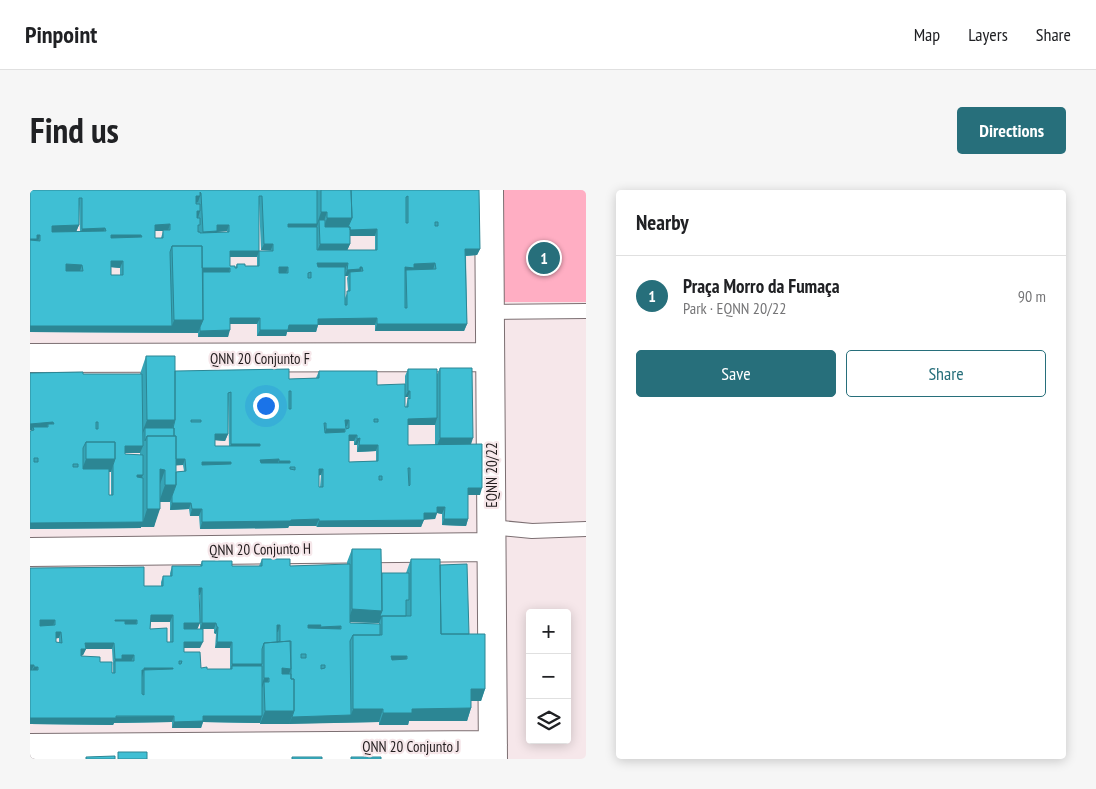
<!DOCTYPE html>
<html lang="en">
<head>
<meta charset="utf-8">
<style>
	body { margin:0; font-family:"PT Sans Narrow",sans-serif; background:#f6f6f6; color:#202124 }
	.controls { position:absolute; right:15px; bottom:15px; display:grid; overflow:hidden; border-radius:5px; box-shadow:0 2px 12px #0003 }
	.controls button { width:45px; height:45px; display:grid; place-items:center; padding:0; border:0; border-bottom:1px solid #e0e0e0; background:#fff; color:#202124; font:25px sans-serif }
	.you { position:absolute; left:235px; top:215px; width:18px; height:18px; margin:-12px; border:4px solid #fff; border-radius:50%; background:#1a73e8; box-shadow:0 0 0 8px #1a73e833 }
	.badge { display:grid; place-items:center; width:32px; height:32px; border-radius:50%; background:#276f7b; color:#fff; font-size:16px; font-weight:700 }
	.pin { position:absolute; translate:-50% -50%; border:2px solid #fff; box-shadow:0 1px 5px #0006 }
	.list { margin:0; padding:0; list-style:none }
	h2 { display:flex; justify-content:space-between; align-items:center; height:65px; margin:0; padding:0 20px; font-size:21px }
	h2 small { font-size:16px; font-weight:400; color:#757577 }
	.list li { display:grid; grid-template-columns:32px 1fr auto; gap:15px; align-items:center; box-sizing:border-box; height:80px; padding:0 20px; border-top:1px solid #e0e0e0 }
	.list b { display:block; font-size:19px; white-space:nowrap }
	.list p { margin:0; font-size:16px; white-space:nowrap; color:#757577 }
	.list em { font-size:16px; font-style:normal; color:#757577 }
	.actions { display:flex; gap:10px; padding:15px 20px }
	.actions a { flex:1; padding:11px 0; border:1px solid #276f7b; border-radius:5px; text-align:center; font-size:18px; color:#276f7b }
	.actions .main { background:#276f7b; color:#fff }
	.icon { flex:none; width:28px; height:28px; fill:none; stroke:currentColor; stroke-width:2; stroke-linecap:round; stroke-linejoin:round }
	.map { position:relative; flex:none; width:556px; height:569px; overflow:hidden; border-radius:5px }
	header { display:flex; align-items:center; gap:30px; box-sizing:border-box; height:70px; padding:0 25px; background:#fff; border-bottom:1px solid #e0e0e0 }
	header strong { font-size:24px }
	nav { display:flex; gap:28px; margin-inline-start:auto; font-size:18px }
	.intro { display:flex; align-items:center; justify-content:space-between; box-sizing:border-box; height:120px; padding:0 30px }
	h1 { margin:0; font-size:35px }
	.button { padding:12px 22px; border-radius:5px; background:#276f7b; color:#fff; font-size:18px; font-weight:700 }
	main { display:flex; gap:30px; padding:0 30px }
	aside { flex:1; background:#fff; border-radius:5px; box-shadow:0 2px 12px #0003 }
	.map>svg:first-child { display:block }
</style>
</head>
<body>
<header>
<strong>Pinpoint</strong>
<nav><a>Map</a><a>Layers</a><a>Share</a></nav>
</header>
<div class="intro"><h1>Find us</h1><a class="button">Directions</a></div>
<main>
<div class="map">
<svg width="556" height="569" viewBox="0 0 556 569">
	<rect width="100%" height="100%" fill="#f6e7ea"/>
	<path fill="#ffaec3" d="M473,0H556V112H473Z"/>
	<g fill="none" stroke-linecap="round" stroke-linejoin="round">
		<defs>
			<path id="lane" d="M460,122L556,121
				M461,337L502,341L556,339"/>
			<path id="street" d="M459,0L463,569
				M0,168L460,167
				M0,362L461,357
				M0,558L463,555"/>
		</defs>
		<use href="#lane" stroke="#7c6f72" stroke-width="16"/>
		<use href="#street" stroke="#7c6f72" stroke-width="30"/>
		<use href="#lane" stroke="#fff" stroke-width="14"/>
		<use href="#street" stroke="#fff" stroke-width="28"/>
	</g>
	<path fill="#36a4b6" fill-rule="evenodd" d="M0,0H449L450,59L447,65L436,66L437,134L434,141H345V135H288L286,142H257L256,146H227V134H200L198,147H168V143L0,142ZM229,13L231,60H241L229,61ZM49,14L50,42H46L49,35ZM125,41H133L131,48H125ZM197,41V42L187,43V42ZM320,46H345V60H317L320,54ZM200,67H227V76H215L207,74L205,78L200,76ZM81,77L90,78V85H81ZM315,80V86H318L317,88L318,101L315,108Z
		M116,166L145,181L259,189L286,188L289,181L347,195L376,217L378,207H375V186L378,179L407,184L410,178L441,254L450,305H438V329L436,336L412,335V324L407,323L405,329H394L391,337H287L286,336H259L258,338L170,339L169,326H160L159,319L140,320V312H130L124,337H111V338L0,339L2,240H0V183L53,184H110ZM198,209L199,256H185V250L195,251L198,244ZM405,234V255H378V235ZM319,251H324V255H327V262L346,261V271L319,272ZM95,263H110V265L95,264ZM146,275H153L154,281L146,282ZM79,282H81V305H79ZM289,285H291L290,297H289Z
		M322,359L352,383H376L381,369L410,375L439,444L455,499L451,511H441V518L437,531H379L378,535H349V532L230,534V533L173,532L171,538H142V532L84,533L83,535L0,534V378L114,396H131V392L133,386H140V383L142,376H170L172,371L202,376H229L232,369L260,376L317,375V372ZM169,405H170V439H167ZM121,432H140V452H137L120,439ZM320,432L347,433H349V434L320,433ZM173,439H184V443L186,444L185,458H200V479H177L171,478L154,462V458H170ZM26,448H29V453L26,452ZM56,459H82L83,476V483L70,472L51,466L53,465Z"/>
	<path fill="#2c8694" d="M170,2L171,3L168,12L164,13L166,6Z
		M167,21H170L168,28L165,27Z
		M291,22H297L291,40L289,30L286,40L255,41L258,34H287Z
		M297,28H322L315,45L291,46Z
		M140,34L138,41H122L125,35Z
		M49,35L46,42H20L22,36Z
		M187,35H199L197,41L187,42L185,48H170L173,42Z
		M75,38L73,45H50L52,39Z
		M347,39L345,46H315L317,40Z
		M7,45H10L8,52L0,56V49Z
		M81,45H111L109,52H79Z
		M234,54H243L241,60H231Z
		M290,54H320L315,66L285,67Z
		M435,59H450L447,65L433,66Z
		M200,61H229L227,67H197Z
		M81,71H93L90,78L79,77Z
		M287,73H318L315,80H285Z
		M405,73L403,80H376L374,84L375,77L384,74Z
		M36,74L52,75L50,81H34Z
		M249,77H258L256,84H246Z
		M330,77H332L330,84L320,82L318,86H315L317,80Z
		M172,78H200L198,85H173Z
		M200,128H230L227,134H198Z
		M347,128L345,135H288L286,142H257L256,146H227L230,140L259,135L288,129Z
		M144,130H173L168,143L0,142V136H142Z
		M347,134H437L434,141H345Z
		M200,140L198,147H168L170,141Z
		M378,201H380L378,207H375Z
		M407,228L405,235H376L378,229Z
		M117,230H145L139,248L115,238L111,248H110Z
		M315,230H319L317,236H313Z
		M23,232L21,239L18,237V234L16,239L3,237L2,240H0V234Z
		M296,239H315L313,246H294Z
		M185,244H198L195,251L182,250Z
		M319,245H327L324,251H317Z
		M330,248L327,255H324L327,249Z
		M410,248H443L439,261H405Z
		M201,254H230L228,261L199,260Z
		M329,255H348L346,261L327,262Z
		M95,256H113L110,263H93Z
		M56,269H85L81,282H51Z
		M142,269H155L153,275L139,276Z
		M249,269L247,276H228L230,270Z
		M249,271H260L258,278H247Z
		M172,272H201L199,278L169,279Z
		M130,279L135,280L129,297Z
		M289,279H293L291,285L287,286Z
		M107,285H113L110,291H104Z
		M135,295H146L140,312H129Z
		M438,298H452L450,305H436Z
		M142,313H161L159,319L140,320Z
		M407,317H415L412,324L407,323L405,329L392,330L394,323Z
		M117,319H130L124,337H111V338L0,339V333L113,332Z
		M162,319H172L169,326H160Z
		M289,329L286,336H259L258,338L170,339L172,332Z
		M414,329H438L436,336L412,335Z
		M394,330L391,337H287L289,331Z
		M169,398H172L170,405H167Z
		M322,419L352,421V426L349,433L318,432Z
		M121,425H143L140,432H119Z
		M10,430H25L23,436H7Z
		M85,430H107L105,436H82Z
		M154,433H170L167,440H152Z
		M172,433H186L184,439H170Z
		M247,435H250L248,442L245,441Z
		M278,435H291L288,441H276Z
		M311,436L308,442L288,443L290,437Z
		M187,437H188L186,444L184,443Z
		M26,442H31L29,448L23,449Z
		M154,452H173L170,458H152Z
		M187,452H202L200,458H185Z
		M55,453H84L82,459H56L53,465L49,466L51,459Z
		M92,465H104L101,472L85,471L83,476L85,469Z
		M361,466H377L373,478L357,479Z
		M202,474H232L230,481L202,479V476L200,481Z
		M0,475H4L1,482H0Z
		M4,477H8L5,483H1Z
		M114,478H143L141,484L114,480L112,487V480Z
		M252,478L261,479L256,491H247Z
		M234,488H239L234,501V492L231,501H230Z
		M441,499H455L451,511H436Z
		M441,518L437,531H379L378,535H349L353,523L382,519Z
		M323,519H353L349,532L259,534L262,527L321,525Z
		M235,521H264L259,534H230Z
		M144,526L142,532L84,533L83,535L0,534V528Z
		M173,526H232L230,533L173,532L171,538H142L144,532Z"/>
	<path fill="#3fbfd4" stroke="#2c8694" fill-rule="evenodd" d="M0,0H287V34H258V37H287V60H347V39L320,40V37H318L322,28L321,0H449L450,59H435L437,134H347V128L288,129V135H259L258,140H230V128H200V140L170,141V137L173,130V82H200V78H172V56H142L140,62L142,136H0V50L10,51V45H7V49H0ZM170,2L171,3L173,42L187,41V35H199V42L170,43V42H168V35H170V28H167V21H170V14H166V6H170ZM229,6H232L234,54H243V61H229ZM378,6V33H376V7ZM49,8H52V39L75,38L76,41L22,42V36L49,35ZM405,32H408V36H405ZM140,34V40H133V48H125V35ZM81,45H111L112,47L81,48ZM200,61H229V76H215V74H207V78H205V76H200ZM81,71H93V85H81ZM287,73H318L317,80L330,79V77H332L333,81L320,82V101H317V115H315V77H288ZM405,73L406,79L376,80L377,118H375V77L384,78V74ZM36,74L52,75L53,81H36ZM249,77H258V83H249ZM281,82V88H278V83Z
		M291,0H321L322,28H297V22H291Z
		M289,30H295V37H320V54H290Z
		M142,56H172L173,130H144Z
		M116,166H145V230H117Z
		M410,178H442L443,248H410Z
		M259,179V189L289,188V181H347V195L375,194V217H378V208L380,209V201H378V179H407V228L378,229V255L452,254V298H438V329H414L415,317H407V323H394V330L289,331V329L261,330V331L172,332V319H162L161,313H142V306L146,295V282L156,281L155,269H146V246H144V238H143L145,230V181ZM259,201H261V219H259ZM201,202V254H230V256H185V244H198V203ZM344,229H348V232H344ZM161,230H171V232H161ZM315,230H319V238L316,239ZM294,233H296V239H315V242L295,243ZM319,245H327V249L330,248L329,255H348V271L319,272ZM249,269V271H260V273H231L230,270ZM172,272H201V274L172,275ZM260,277H265V280L260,279ZM378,278H380V295L379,296ZM289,279H293V297H289ZM349,286H352V290H349Z
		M53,182V184H112L113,256H95V264L113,265V285H107V287L113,288V332L0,333V241L4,240L3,237H18V234H24L23,232L0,234V183ZM66,232H68V239H66ZM56,252H85V269L83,275V305H79V279H53V258ZM4,268H8V272H4ZM43,274H48V277H43Z
		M115,238H144V246H117L115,251Z
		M117,246H146V295H135V280L130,279V319H117Z
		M56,252H85V269H56Z
		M322,359H351L352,421L322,419Z
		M232,369H260V376L320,374V433L350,434V445H323L320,451L321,525L262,527L264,521V489H261V451L234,453L232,459V474H202V452H187L188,437H187L186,433H172V398H169L170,433H154V439H173V452H154V462H170L171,478L177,477V479H202V476H232V526H173V531L144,532V526H86V528H0V480H8V477H4V475H0V378L114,377V396H133V386H142V376H172V371H202V376H232ZM121,425H143V452H137V438L120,439ZM10,430H25V435L10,436ZM85,430H107V434H95V431H85ZM247,435H250V451L247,452ZM278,435H291L290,437L311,436V439L278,438ZM26,442H31L32,453L26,452ZM55,453H84L85,469H92V465H104V471H85V483H82V472H70V467L51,466V459H56ZM271,464H276V468H271ZM149,471H152L151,474H149ZM291,475H295V478L291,479ZM114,478H143V479L114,480V505L112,504V480H114Z
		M381,369H410L411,444H455V499H441V518L382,519V523H353V519H323V445H352V426H381ZM361,466H377V469L362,470Z
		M437,374L439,444H411L410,375Z
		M352,383H379V410H376V426H350L352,421Z
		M260,451L261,479L252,478V484H261V489H264V521H235L234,492H239V488H234V453Z
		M88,562H117V569H88Z
		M85,566V569H56V567Z
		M262,567H292V569H262Z
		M321,567H351V569H321Z"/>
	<g text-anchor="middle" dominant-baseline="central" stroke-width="4.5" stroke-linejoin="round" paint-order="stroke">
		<g font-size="15" fill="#221d1e" stroke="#f6e7ea">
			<text x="230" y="168">QNN 20 Conjunto F</text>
			<text transform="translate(461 285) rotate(-90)">EQNN 20/22</text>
			<text transform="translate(230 359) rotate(-1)">QNN 20 Conjunto H</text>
			<text x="381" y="556">QNN 20 Conjunto J</text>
		</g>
	</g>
</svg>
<div class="controls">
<button>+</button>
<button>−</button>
<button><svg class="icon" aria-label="layers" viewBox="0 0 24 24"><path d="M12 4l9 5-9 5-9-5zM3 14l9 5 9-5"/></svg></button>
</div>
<div class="you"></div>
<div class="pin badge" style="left:514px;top:68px">1</div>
</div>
<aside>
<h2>Nearby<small></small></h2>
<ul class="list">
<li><span class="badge">1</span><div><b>Praça Morro da Fumaça</b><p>Park · EQNN 20/22</p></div><em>90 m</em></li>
</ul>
<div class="actions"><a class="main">Save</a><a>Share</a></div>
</aside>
</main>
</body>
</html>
